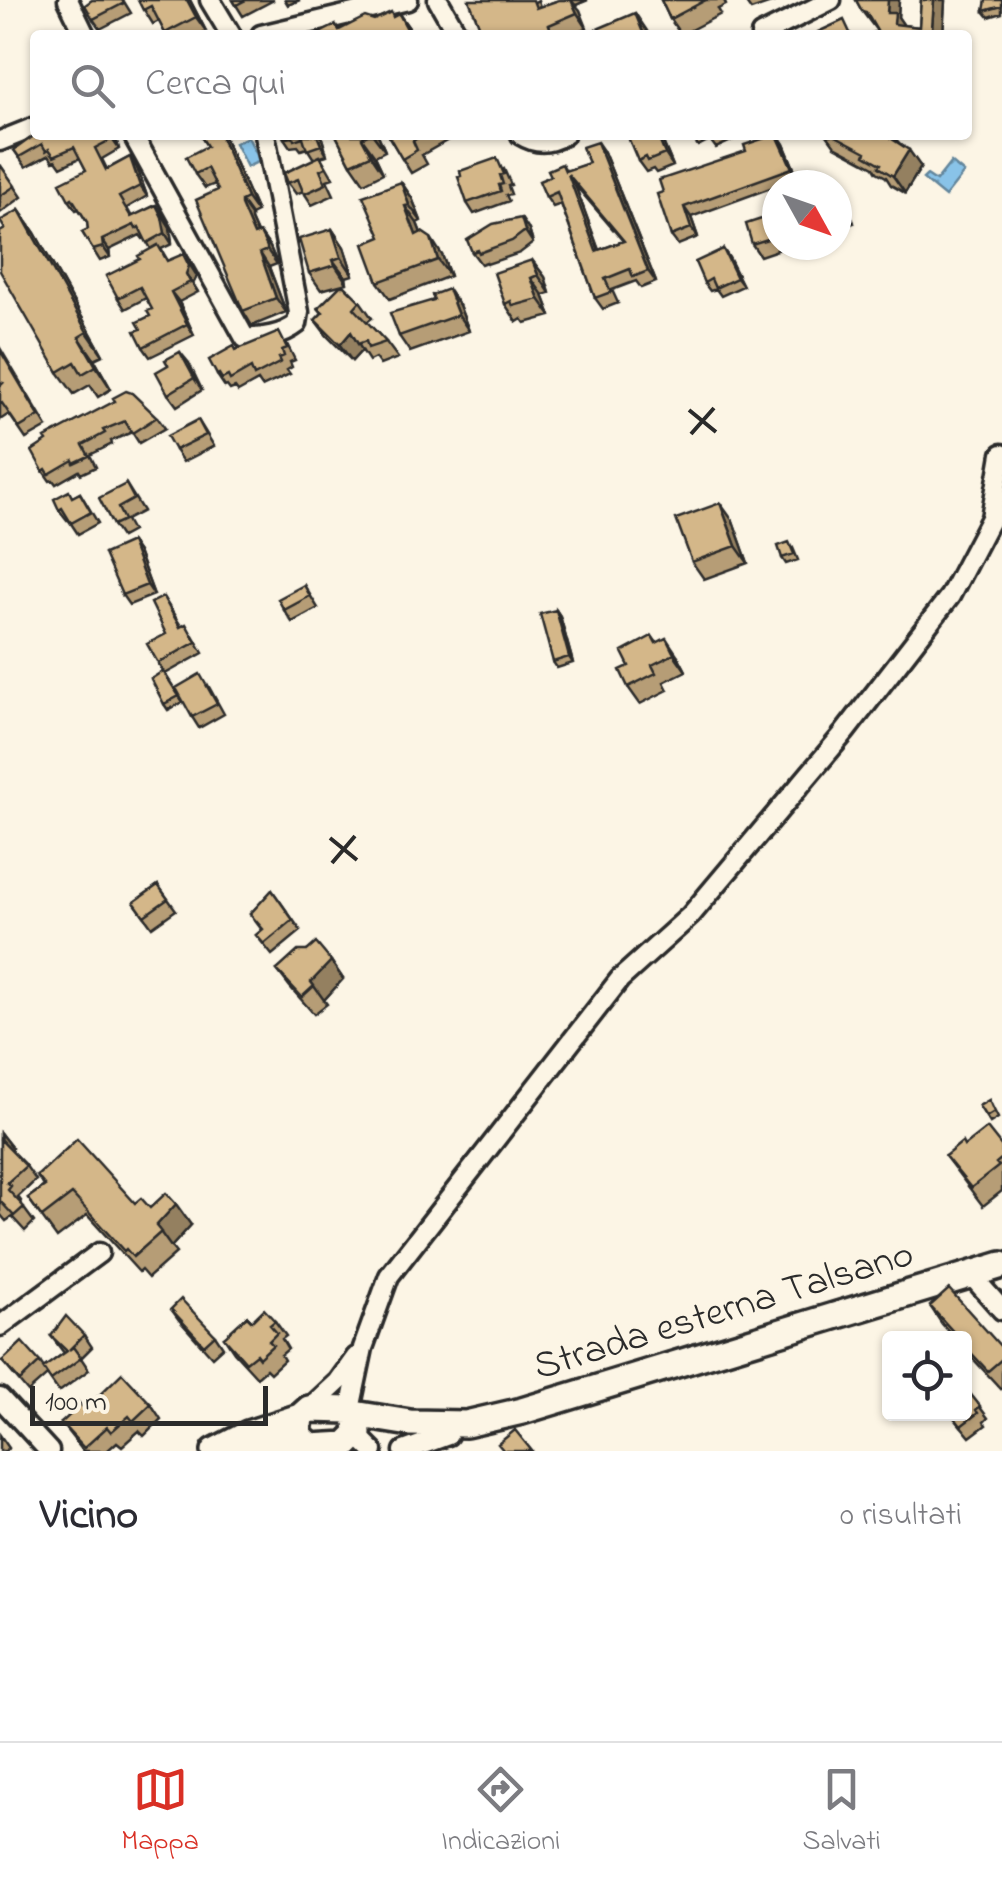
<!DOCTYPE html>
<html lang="it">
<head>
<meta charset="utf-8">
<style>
	body { margin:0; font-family:"Indie Flower",sans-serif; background:#f7f7f7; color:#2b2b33 }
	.controls { position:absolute; right:30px; bottom:30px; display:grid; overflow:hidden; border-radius:10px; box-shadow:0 2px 8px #0004 }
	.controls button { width:90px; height:90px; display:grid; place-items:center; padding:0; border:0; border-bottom:2px solid #e1e1e2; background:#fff; color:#2b2b33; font:50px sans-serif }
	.compass { position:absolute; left:762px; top:170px; width:90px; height:90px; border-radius:50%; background:#fff; box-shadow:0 2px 8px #0004; rotate:130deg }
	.scale { position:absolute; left:30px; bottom:25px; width:238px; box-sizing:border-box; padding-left:10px; border:5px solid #2b2b2b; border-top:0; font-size:28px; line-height:35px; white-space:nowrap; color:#2b2b2b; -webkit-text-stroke:8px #fcf5e5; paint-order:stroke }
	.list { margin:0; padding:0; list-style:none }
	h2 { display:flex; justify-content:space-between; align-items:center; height:130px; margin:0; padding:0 40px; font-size:42px }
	h2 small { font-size:32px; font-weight:400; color:#7c7c81 }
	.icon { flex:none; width:55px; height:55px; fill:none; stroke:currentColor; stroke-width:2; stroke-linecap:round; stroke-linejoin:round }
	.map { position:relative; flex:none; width:1002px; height:1451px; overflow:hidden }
	.search { position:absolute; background:#fff; box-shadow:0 2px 8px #0004; left:30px; right:30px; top:30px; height:110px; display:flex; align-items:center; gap:25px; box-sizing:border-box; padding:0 35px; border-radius:10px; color:#7c7c81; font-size:38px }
	.sheet { height:290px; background:#fff }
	nav { display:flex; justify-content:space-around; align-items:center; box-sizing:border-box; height:140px; border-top:2px solid #e1e1e2; background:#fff; font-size:28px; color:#7c7c81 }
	nav a { display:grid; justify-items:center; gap:5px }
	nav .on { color:#d93025 }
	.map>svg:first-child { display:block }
</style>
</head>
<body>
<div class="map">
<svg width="1002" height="1451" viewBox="0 0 1002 1451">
	<defs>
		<pattern id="water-ripples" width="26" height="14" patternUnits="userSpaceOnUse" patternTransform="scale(2.5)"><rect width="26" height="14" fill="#89c3e8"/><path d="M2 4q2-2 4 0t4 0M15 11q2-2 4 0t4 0" fill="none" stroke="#709fbc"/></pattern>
	</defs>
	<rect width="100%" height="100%" fill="#fcf5e5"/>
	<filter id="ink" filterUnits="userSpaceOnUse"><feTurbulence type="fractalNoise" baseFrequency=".01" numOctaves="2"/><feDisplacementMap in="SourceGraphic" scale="20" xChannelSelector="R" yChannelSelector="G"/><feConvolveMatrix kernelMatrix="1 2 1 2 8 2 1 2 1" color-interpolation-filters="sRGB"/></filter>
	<g filter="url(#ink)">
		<path fill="url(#water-ripples)" stroke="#63869c" stroke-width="2.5" d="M248,137L260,161L247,167L235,143Z
			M951,162L964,173L945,197L923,179L927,175L936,181Z"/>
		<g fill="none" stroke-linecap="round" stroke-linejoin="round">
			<defs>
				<path id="street" d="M68,0L85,35
					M210,0L231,35
					M438,0L458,35
					M261,35L408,0
					M761,35L831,0
					M133,135L245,338C262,339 283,335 297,324L299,312L265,135
					M521,135C536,144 548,144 564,135
					M0,141L35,127
					M972,1276L1002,1310
					M0,1326L99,1253
					M0,1398L49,1451
					M309,1409L338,1382L356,1357
					M350,1410L363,1348L389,1276L620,979L690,916L844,733L950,596L991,518L1002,454
					M357,1435L373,1451
					M404,1451L448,1435"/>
				<path id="secondary" d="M354,1414L410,1423L466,1424L522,1411L1002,1265
					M215,1451L248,1434L300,1417L309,1409L350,1410L357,1420L358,1433L346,1445L311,1447L298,1435L300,1417
					M252,1451L301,1440"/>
			</defs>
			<use href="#street" stroke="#2b2b2b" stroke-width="25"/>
			<use href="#secondary" stroke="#2b2b2b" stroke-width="32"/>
			<use href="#street" stroke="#fcf5e5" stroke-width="18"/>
			<use href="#secondary" stroke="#fcf5e5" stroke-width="25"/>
		</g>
		<path fill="#b69d76" stroke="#2b2b2b" stroke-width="2.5" fill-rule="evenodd" d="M123,0L131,13L100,29L93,19Z
			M138,0H190L206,31L199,35H166L159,21L153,24Z
			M233,0H274L243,16Z
			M285,0H300L288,5Z
			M538,0L540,7L559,0H588L576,5L587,28L569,35H483Z
			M661,0H724L726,5L718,9L721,14L681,35L670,19Z
			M744,0H780L751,10Z
			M856,0H899L898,17L903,25L919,27L921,0H945L943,35H868L877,31L862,11Z
			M1002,0V13L989,17L984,11Z
			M399,14L414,35H316L394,16Z
			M35,135H115L119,149L102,159L107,169L130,157L137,168L147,196L127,208L132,217L156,205L170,227L172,244L161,249L168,261L190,265L197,276L193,284L198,292L179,302L194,335L150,357L143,347L141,329L150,316L152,309L146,298L125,309L118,298L140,259L151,249L145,238L143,239L140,235L109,250L110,257L100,261L82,232L88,229L87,222L79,209L76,210L69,200L86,170L80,158L61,167L56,160L53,161L49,155L26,167L14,150Z
			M200,135H228L224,137L257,212L251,215V220L257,234L260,233L270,247L276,261L277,264L269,267L286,312L252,326L243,311L218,190L215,184L205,188L195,174L207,146Z
			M321,135L327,155L321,157L333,178L327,180L334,195L312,205L303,191L296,194L288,183L314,159L307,148L301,150L298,146L290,147L284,138Z
			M336,135H378L385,151L375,156L383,173L364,183L351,164Z
			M388,135H457L422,155L427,164L411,173Z
			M660,135L673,166L656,173L653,169L646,172L638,161Z
			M690,135H744L716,148L710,140L698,146Z
			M778,135L784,144L798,178L691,217L698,237L678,245L671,236L663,192Z
			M827,135H892L921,167L905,193L891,185L886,177L877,172L874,167L835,146Z
			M604,152L656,282L641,288L636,281L612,290L618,303L603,309L595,298L561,204L553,207L546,197L567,171L589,163ZM575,185L623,241L599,250Z
			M1,166L22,197L0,213V167Z
			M504,169L511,185L508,186L511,194L506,195L509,201L474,214L467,203Z
			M401,182L412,198L421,221L417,223L421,233L442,255L450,276L390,299L378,282L381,237Z
			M838,191L846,203L854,223L837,228Z
			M19,210L35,233L103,355L94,359L111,389L98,397L90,385L74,394L58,372L5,229Z
			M777,214V245H792L760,256L752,244Z
			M332,229L344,247L353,275L346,277L347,283L321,290L309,273Z
			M529,230L533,243L520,253L487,264L486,262L481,264L472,252Z
			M723,249L729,258L743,286L721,296L716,289L710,291L704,283Z
			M532,260L545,277L550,293L543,295L551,316L525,323L522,319L517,322L505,304Z
			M434,300L459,305L469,331L410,352L399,336Z
			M360,301L372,318L367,322L386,342L398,358L380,365L375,358L369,361L362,350L352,361L327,336L315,320L322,313L318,308Z
			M287,344L295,360L290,362L292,367L287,370L290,374L262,387L258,381L238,392L235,388L230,390L227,386L225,387L217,375L236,350Z
			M0,348L47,427L26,439L9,414L0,420Z
			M180,352L202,390L177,406L168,394V365Z
			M115,401L157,417L165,428L139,443L132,432L111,441L112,444L90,455L96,467L81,474L79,471L56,484L53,480L50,481L43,471Z
			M198,420L214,446L183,462L175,450Z
			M126,484L143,511L126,520L132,531L121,537L113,525Z
			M80,493L98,523L78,534L68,519L67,520L59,510L73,497Z
			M733,521L748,563L704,579L692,562Z
			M131,542L138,552L154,595L129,605L122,595Z
			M793,548L798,560L786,564L782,558Z
			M304,585L318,608L292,622L284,610Z
			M163,597L181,626L193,635L203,653L165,674L158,663L166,634Z
			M556,610L560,616L573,663L557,668L553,662Z
			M652,636L657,643L678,656L686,671L664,682L668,690L640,704L628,687Z
			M163,671L183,702L168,710L164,704Z
			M208,685L224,714L199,728L192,717Z
			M158,885L176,910L152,927L134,902Z
			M272,890L301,931L272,955L256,935L262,930L250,914Z
			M307,951L331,961L343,979L324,1000L327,1004L314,1014L290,987L277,970Z
			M989,1100L998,1118L990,1123L979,1106Z
			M0,1133L12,1148L11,1151L26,1166L36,1180L18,1197L21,1201L20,1203L34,1222L25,1231L12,1217L6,1221L0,1214Z
			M1002,1147V1191L983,1206L945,1156Z
			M37,1176L135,1203L191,1225L171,1247L176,1253L148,1278L141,1270L139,1272L87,1215L57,1238L28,1198L44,1186Z
			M930,1306L1002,1348V1387L1001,1389L964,1349V1338H955L942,1324Z
			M171,1309L215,1335L223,1347L212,1357L179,1320Z
			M252,1321H275L286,1336L282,1339L288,1349L281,1355L284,1360L270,1373L266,1369L257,1377L234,1352L224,1337Z
			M84,1335L92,1347L81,1358L89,1370L59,1392L47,1375L28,1392L2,1361L40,1362L44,1368L64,1353L51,1336Z
			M968,1391L988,1418L984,1422L986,1425L970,1437L951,1414H964Z
			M151,1404L161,1419L144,1436L139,1431L122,1446L117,1442L107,1451H83L61,1423L85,1409Z
			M0,1435L9,1448L5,1451H0Z"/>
		<path fill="#948060" stroke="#2b2b2b" stroke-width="2.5" d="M187,0H190L206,31L196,17Z
			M571,0L580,10L587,28L577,13Z
			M888,0H899L898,17L905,27L902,35L887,13Z
			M934,0H945L943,35H937L932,28Z
			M635,13L647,31L649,35H644Z
			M399,14L414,35H411L407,29Z
			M111,135H115L119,149L112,139Z
			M220,135H223L224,137L257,212L247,198Z
			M317,135H321L327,155L321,145Z
			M373,135H378L385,151Z
			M657,135H660L673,166L665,154Z
			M778,135L784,144L798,178L792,168Z
			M362,138L375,156L383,173L371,155Z
			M597,142L604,152L656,282L648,271Z
			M909,150L921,167L905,193L893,176Z
			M130,157L137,168L147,196L140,186Z
			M562,164L575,185L603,262L596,251Z
			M401,182L412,198L421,221L409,205Z
			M838,191L846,203L854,223L846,212Z
			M241,201L251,215V220L264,249L254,235L241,205Z
			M156,205L170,227L172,244L165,233Z
			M405,206L417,223L428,251L416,235Z
			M684,207L691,217L698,237L691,228Z
			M19,210L35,233L103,355L87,332Z
			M521,218L529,230L533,243L525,231Z
			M332,229L344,247L353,275L341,257Z
			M260,233L270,247L277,264L267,250Z
			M431,238L442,255L450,276L438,260Z
			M102,240L109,250L110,257L103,247Z
			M723,249L729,258L743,286L737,278Z
			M260,253L269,267L286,312L276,298Z
			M183,254L197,276L193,284L198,292L186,274Z
			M333,260L346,277L347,283L335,265Z
			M532,260L545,277L550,293L538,275Z
			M531,278L543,295L551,316L539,299Z
			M448,289L459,305L469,331L458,315Z
			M171,292L179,302L194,335L187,324Z
			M351,332L362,350L352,361L340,345Z
			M79,337L94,359L111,389L96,366Z
			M180,352L189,363L202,390L194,378Z
			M720,503L733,521L748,563L736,546Z
			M131,542L138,552L154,595L147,585Z
			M556,610L560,616L573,663L569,657Z
			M666,638L678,656L686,671L674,654Z
			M331,961L343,979L324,1000L311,982Z
			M1,1134L12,1148L11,1154L0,1139Z
			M176,1204L191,1225L171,1247L156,1226Z"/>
		<path fill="#d4b789" stroke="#2b2b2b" stroke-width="2.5" fill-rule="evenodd" d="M92,0H122L124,3L93,19L85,5Z
			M138,0H187L196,17L165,33L151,6L143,10Z
			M233,0H246L236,5Z
			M469,0H533L536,8L559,0H571L577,13L549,25L553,35H508L507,32L499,35H483Z
			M661,0H706L670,19Z
			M856,0H888L887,13H895L894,24L919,27L921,0H934L932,28L913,35H868L877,31L866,12L862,11Z
			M986,0H1002V6L984,11Z
			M391,12L393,17L399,14L407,29L394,35H316L336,25L339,30L365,17L374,20Z
			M635,13L644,35H589L588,33Z
			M844,20L851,35H819L818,32Z
			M35,135H111L112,139L95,148L106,170L130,157L140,186L119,197L131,217L156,205L162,217L165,233L147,243L139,227L136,229L134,225L102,240L103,247L93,250L82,232L88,229L87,222L72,198L69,200L60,183L86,170L74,147L54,156L49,149L46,151L42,144L19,157L14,150Z
			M200,135H220L247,198L241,201V205L254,235L260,233L267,247V250L260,253L276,298L243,311L196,200L218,190L207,168L195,174L186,157L207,146Z
			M283,135H317L321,145L307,150L303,137L294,140L293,136L284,138Z
			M336,135H368L362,138L371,155L351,164Z
			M388,135H422L413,141L417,150L402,159Z
			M627,135H657L665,154L648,161L646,157L638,161Z
			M774,135H777L792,168L684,207L691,228L671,236L657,194L663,192L659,180L746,151L744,145Z
			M834,135H892L894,136L892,139L909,150L893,176L879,167L881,164L865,155L866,152Z
			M597,142L648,271L633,277L630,269L605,279L611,292L595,298L557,192L546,197L539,181L551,176L548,170L562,164L565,171L589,163L582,147ZM568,174L624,241L596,251Z
			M320,156L326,167L320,170L326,184L304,194L298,179L288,183L284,173Z
			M497,158L504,174L500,175L503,184L499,185L501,191L467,203L458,177L461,176L460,171Z
			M1,166L15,186L0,196V167Z
			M826,175L830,185H805L804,183Z
			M401,182L409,205L405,206L416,235L422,232L431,238L438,260L378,282L364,244L381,237L363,196Z
			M838,191L846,212L837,214V192Z
			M19,210L87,332L79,337L96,366L82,374L75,362L58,372L0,271V232L5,229L0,221Z
			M777,214V236L752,244L746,224Z
			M521,218L525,231L512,241L479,253L478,250L472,252L467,240L493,224Z
			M332,229L341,257L333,260L335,265L309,273L299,239Z
			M158,245L167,261L183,254L189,266L186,274L190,282L171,292L187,324L143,347L135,331L141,329L137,322L150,316L147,311L152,309L140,287L118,298L106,276L140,259L138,256Z
			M723,249L737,278L715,288L711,279L704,283L695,262Z
			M532,260L538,275L531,278L539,299L513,306L511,301L505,304L494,273Z
			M340,286H345L360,301L354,308L386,342L368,348L366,341L358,344L351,332L340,345L315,320L323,312L318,308Z
			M448,289L458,315L399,336L390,313L434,300L432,295Z
			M279,332L287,348L282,350L284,356L279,358L281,362L254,376L251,368L230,380L228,376L222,379L219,374L217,375L209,360L234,346L236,350Z
			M0,350L39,416L19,428L2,403L0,404V386L3,383L0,382Z
			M180,352L194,378L168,394L156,372L168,365L165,360Z
			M126,391L132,393L157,417L132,433L125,421L103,430L105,433L83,445L89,456L74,463L73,460L49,474L46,469L43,471L32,451L47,441L45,438L115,401L113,398Z
			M198,420L206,435L175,450L167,436Z
			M126,484L134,499L118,508L124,520L113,525L99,498Z
			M69,491L72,497L80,493L91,512L71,523L62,508L59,510L54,499Z
			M720,503L736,546L692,562L676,519Z
			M131,542L147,585L122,595L104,554Z
			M789,542L794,554L782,558L778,546Z
			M304,585L310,596L284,610L278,599Z
			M163,597L180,627L186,624L196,642L158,663L147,644L166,634L151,603Z
			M556,610L569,657L553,662L540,614Z
			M652,636L656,643L666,638L674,654L652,665L656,673L628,687L620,670L629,666L622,652Z
			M163,671L179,696L164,704L151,679Z
			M200,674L217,704L192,717L176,688Z
			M158,885L168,899L144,916L134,902Z
			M272,890L293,920L264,944L256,935L263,929L250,914Z
			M316,943L331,961L311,982L314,986L302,997L277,970L298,951H307Z
			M989,1100L994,1112L986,1117L979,1106Z
			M987,1128L1002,1147V1158L996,1163L999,1166L971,1188L945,1156L962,1142L964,1146Z
			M0,1133L1,1134L0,1139L26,1166L7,1183L11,1186L8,1190L24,1207L14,1216L1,1202L0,1203Z
			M77,1139L135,1203L141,1198L150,1208L166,1193L176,1204L156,1226L161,1232L133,1257L126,1249L124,1251L72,1194L42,1217L28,1198L45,1186L37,1176Z
			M949,1289L1002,1348V1359L988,1371L964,1345V1338H959L930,1306Z
			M181,1299L215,1335L204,1345L171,1309Z
			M264,1309L275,1321L270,1325L277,1333L269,1341L273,1345L259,1358L256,1354L246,1362L224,1337L247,1316L252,1321Z
			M66,1316L84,1335L69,1350L73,1347L81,1358L51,1380L43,1368L67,1351L51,1336Z
			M22,1342L40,1362L20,1381L2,1361Z
			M122,1373L151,1404L133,1421L129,1416L111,1432L107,1427L84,1448L61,1423L72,1413L68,1409L77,1401L85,1409Z
			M968,1391L980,1406L976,1410L978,1413L961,1426L952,1414H964V1394Z
			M515,1430L532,1451H504L498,1444Z"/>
	</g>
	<path fill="none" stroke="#2b2b2b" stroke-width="4" d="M689,410L716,432M691,434L714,408M330,838L357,860M332,863L355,836"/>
	<g text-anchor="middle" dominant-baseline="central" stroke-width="8" stroke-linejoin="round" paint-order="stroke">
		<g font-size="40" fill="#2b2b2b" stroke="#fcf5e5">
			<text transform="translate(724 1312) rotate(-17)">Strada esterna Talsano</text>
		</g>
	</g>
</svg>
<div class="controls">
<button><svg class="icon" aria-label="locate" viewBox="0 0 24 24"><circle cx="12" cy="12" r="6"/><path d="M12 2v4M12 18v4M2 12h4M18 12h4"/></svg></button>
</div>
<svg class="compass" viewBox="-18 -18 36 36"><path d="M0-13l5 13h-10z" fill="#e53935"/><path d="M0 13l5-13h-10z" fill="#7c7c81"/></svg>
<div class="scale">100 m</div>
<div class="search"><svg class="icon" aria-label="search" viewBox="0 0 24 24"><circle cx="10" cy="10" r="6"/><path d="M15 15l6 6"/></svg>Cerca qui</div>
</div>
<section class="sheet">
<h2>Vicino<small>0 risultati</small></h2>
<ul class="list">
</ul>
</section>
<nav>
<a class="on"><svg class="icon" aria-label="map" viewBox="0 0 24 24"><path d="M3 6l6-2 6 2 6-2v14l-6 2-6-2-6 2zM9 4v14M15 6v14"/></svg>Mappa</a>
<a><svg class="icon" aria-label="directions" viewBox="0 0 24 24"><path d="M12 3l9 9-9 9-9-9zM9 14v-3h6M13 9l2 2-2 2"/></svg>Indicazioni</a>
<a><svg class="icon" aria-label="saved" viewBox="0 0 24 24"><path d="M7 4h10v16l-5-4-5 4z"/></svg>Salvati</a>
</nav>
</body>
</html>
